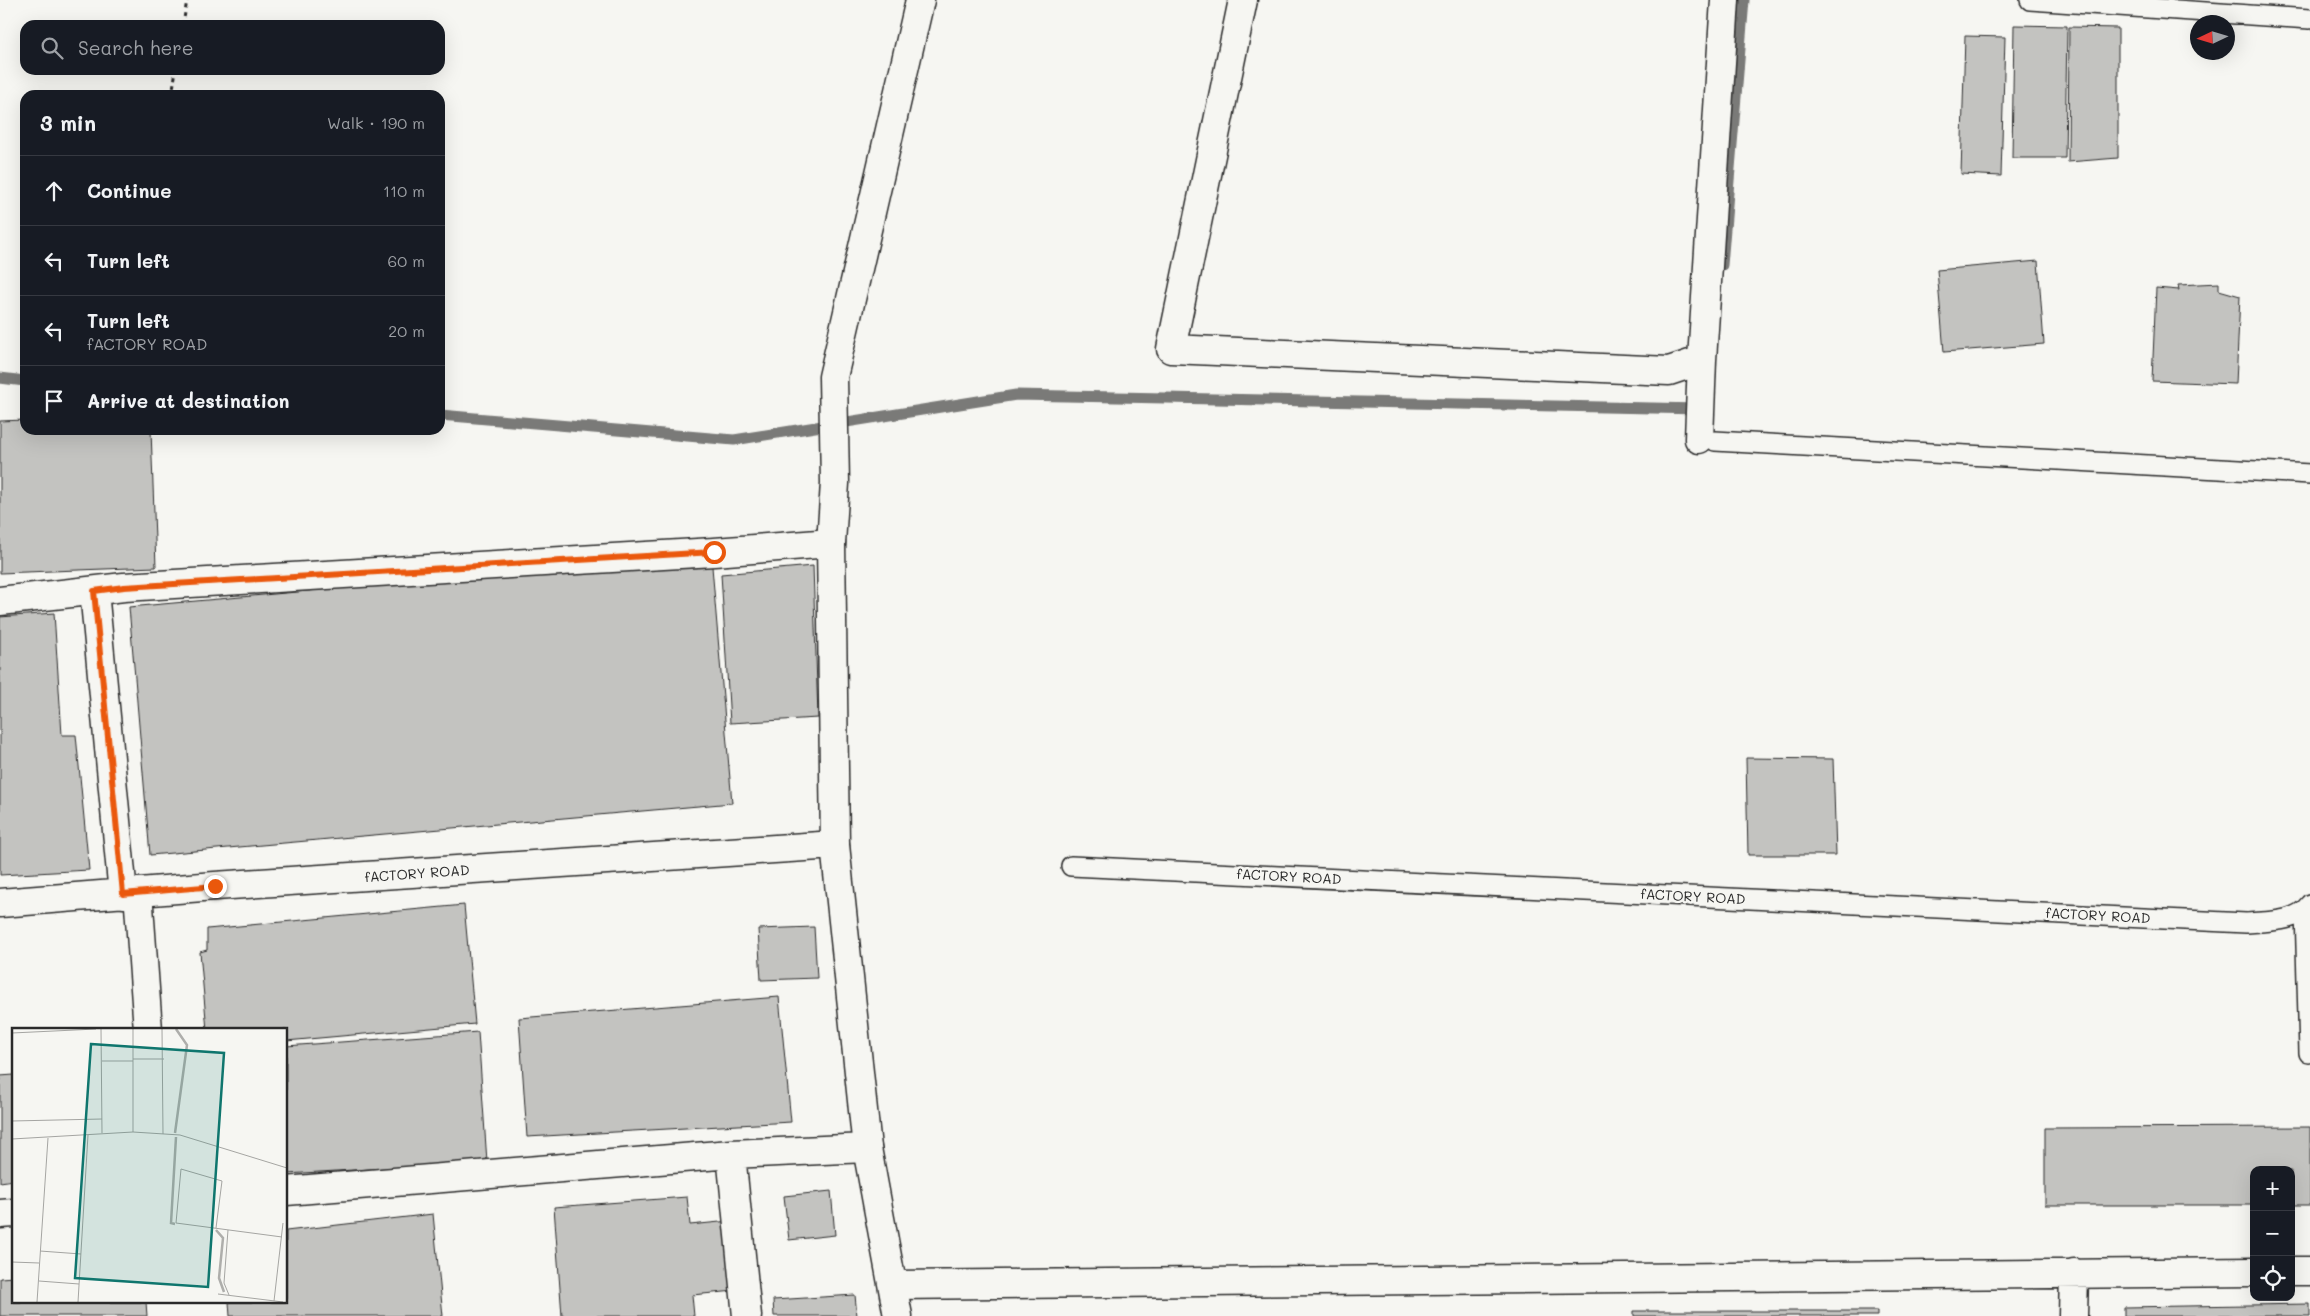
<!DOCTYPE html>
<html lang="en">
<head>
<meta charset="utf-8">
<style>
	body { margin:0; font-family:Mali,sans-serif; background:#20242c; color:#f1f3f6 }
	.controls { position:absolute; right:15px; bottom:15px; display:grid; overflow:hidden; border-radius:10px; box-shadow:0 5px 20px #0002 }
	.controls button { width:45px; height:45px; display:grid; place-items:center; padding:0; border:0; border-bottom:1px solid #363941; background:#171b24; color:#f1f3f6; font:25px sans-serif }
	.compass { position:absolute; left:2190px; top:15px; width:45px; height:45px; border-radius:50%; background:#171b24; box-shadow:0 5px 20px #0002; rotate:266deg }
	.stop { position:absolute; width:15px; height:15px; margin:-11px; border:4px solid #ea580c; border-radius:50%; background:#fff }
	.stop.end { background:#ea580c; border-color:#fff; box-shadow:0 1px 5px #0008 }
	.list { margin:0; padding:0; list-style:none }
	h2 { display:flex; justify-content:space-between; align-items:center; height:65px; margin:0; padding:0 20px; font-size:21px }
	h2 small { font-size:16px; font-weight:400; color:#9ea1a6 }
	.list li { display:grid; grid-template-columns:32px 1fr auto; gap:15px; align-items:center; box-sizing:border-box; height:70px; padding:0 20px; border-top:1px solid #363941 }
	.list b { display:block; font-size:19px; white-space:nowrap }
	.list p { margin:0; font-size:16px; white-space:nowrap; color:#9ea1a6 }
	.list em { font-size:16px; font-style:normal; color:#9ea1a6 }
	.icon { flex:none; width:28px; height:28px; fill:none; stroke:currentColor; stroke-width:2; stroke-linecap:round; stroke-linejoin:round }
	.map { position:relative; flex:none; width:2310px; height:1316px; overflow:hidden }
	.search { position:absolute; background:#171b24; box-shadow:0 5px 20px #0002; left:20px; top:20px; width:425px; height:55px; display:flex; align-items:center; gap:12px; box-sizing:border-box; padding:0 18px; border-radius:15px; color:#9ea1a6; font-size:19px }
	.panel { position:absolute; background:#171b24; box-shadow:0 5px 20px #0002; left:20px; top:90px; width:425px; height:345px; border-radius:15px }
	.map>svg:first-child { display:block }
</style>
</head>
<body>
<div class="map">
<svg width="2310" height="1316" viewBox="0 0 2310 1316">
	<rect width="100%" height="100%" fill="#f6f6f2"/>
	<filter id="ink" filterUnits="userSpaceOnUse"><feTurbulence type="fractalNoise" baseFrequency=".02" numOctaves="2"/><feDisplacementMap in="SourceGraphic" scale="10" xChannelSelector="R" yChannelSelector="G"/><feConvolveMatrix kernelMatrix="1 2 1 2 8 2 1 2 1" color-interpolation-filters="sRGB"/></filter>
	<g filter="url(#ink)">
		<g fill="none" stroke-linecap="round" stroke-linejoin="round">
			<path stroke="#7a7a78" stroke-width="11" d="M1722,265L1744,0
				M0,378L25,381
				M440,415L734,440L1016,395L1701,409"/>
		</g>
		<path fill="#c3c3c0" stroke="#2b2b2b" d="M2014,25L2067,26L2065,158H2012Z
			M2069,27L2118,28V158L2068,162Z
			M1965,36L2005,37L2001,176L1961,174Z
			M2038,261L2044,344L1944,352L1937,270Z
			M2219,283V290L2240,296L2236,384L2152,381L2156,288L2179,290L2178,285Z
			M25,420V430H151L156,567L0,573V421Z
			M711,555L732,803L150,855L129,607Z
			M813,566L818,718L730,723L721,574Z
			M54,613L62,735H76L89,870L0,875V617Z
			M1746,758L1833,759L1836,855H1748Z
			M464,905L475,1024L286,1041V1030H207L200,952L207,950V929Z
			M814,927L817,978L761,980L758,929Z
			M779,997L791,1122L527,1137L519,1018Z
			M478,1032L487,1162L286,1174V1046Z
			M14,1075V1180L0,1182V1076Z
			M2310,1127V1205H2291V1170H2254V1205H2045V1128Z
			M831,1191L835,1235L789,1240L784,1196Z
			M687,1197L690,1225L730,1221L735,1291L692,1295L694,1316H562L554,1207Z
			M433,1214L443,1316H230L229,1302H286V1231Z
			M14,1277V1302H146L147,1316H0V1278Z
			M855,1295L857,1316H774L773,1300Z
			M2310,1304V1316H2124V1307Z
			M1634,1311H1877V1316H1634Z"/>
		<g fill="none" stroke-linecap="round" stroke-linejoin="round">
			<defs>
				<path id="service" d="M2030,0L2310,19
					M1715,441L2310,474
					M1071,866L2246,923C2268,921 2296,923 2310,904
					M2305,911L2309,1053"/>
				<path id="minor" d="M1243,0L1171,349L1669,371L1702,360L1725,0
					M1699,439L1702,360
					M94,591L123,894
					M0,601L124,587L714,552L831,543
					M138,892L148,1030
					M0,903L215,886L835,845
					M731,1154L747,1316
					M286,1191L731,1154L867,1148
					M0,1214L14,1213
					M2291,1271H2310
					M893,1285L2254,1272
					M2073,1316L2074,1273"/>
				<path id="tertiary" d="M898,1316L867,1148L835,845L831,543L835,483L833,377L920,0"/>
			</defs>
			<use href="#service" stroke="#2b2b2b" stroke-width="22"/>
			<use href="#minor" stroke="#2b2b2b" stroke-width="31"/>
			<use href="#tertiary" stroke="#2b2b2b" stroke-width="31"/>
			<path stroke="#2b2b2b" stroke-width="3" stroke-dasharray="4 4" stroke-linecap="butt" d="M183,25L187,0
				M172,95L176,70"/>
			<use href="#service" stroke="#f6f6f2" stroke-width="19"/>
			<use href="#minor" stroke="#f6f6f2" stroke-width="28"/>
			<use href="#tertiary" stroke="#f6f6f2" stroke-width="28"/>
		</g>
	</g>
	<g fill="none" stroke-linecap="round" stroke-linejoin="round" filter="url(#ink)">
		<path stroke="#ea580c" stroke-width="6" d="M215,886L123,894L94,591L124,587L714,552"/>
	</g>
	<g text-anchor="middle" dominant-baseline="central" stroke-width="4.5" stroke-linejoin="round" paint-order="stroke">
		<g font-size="14" fill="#2b2b2b" stroke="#f6f6f2">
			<text transform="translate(417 873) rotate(-4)">fACTORY ROAD</text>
			<text transform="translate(1289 876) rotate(3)">fACTORY ROAD</text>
			<text transform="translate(1693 896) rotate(3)">fACTORY ROAD</text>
			<text transform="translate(2098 915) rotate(3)">fACTORY ROAD</text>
		</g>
	</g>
	<g transform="translate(12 1028)">
		<rect width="275" height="275" fill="#f6f6f2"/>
		<path fill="none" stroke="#aeaeab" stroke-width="2.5" d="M163,105L175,17L164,1M163,196L159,195L164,109M204,202L211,210L207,250L212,264"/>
		<path fill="none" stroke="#a5a5a2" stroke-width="1" d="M89,1L90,105M121,1V104M150,1L151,106M0,5L84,1M121,31H152M90,33H121M0,93L90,91M0,111L121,104L168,107L275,140M204,200L210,153L169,141L164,195L270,209M216,202L212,255L217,267M28,223L69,226M0,234L27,235M27,253L67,256M206,266L271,274M262,273L271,195M25,274L36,110M66,274L76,107"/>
		<path fill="#0f766e" fill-opacity="0.15" stroke="#0f766e" stroke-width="2.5" d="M79,16L212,25L196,259L63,250Z"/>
		<rect width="275" height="275" fill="none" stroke="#2b2b2b" stroke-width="2.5"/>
	</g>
</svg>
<div class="controls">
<button>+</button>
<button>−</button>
<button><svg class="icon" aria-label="locate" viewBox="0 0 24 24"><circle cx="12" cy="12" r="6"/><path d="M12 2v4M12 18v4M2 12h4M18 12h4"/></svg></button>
</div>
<svg class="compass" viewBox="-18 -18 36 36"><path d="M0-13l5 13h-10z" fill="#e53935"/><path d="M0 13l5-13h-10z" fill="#9ea1a6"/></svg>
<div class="stop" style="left:714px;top:552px"></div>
<div class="stop end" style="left:215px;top:886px"></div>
<div class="search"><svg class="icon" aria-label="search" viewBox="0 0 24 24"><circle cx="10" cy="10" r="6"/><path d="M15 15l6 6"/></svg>Search here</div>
<section class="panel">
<h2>3 min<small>Walk · 190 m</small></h2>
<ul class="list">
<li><svg class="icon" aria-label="ahead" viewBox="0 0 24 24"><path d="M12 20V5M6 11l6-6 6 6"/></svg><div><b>Continue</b></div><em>110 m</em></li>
<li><svg class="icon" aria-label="left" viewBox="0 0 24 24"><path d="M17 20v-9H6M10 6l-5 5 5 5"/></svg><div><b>Turn left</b></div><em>60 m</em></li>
<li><svg class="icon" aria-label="left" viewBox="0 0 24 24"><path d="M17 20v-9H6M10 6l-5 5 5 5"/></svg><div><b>Turn left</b><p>fACTORY ROAD</p></div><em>20 m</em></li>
<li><svg class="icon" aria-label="arrive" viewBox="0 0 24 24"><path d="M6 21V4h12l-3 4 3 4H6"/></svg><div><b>Arrive at destination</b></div></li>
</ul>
</section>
</div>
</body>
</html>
